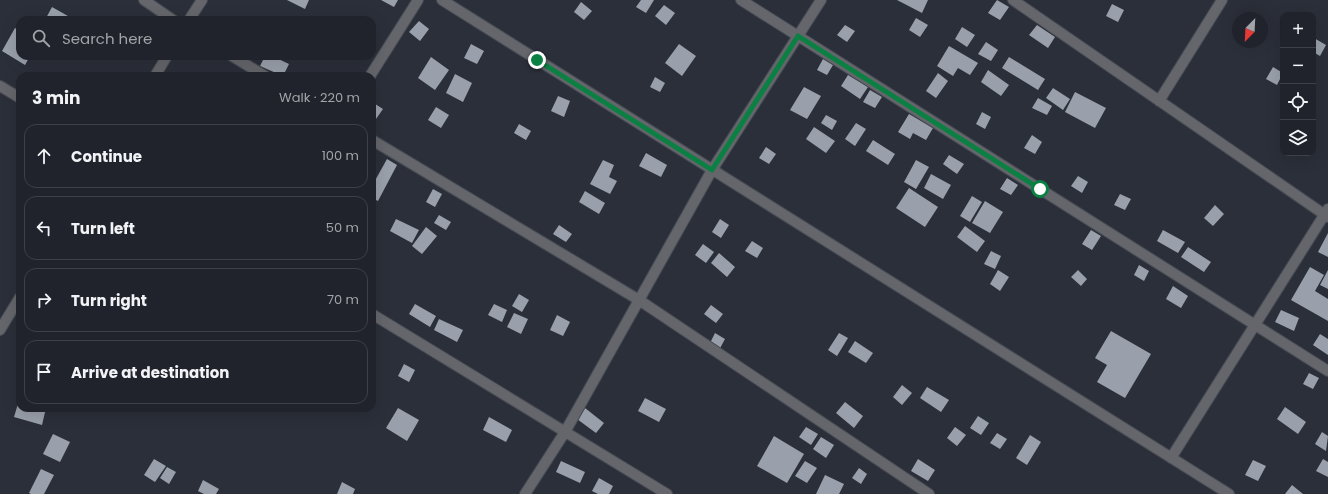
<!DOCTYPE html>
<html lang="en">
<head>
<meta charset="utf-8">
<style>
	body { margin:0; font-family:Poppins,sans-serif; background:#2d2f37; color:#f1f3f6 }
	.controls { position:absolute; right:12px; top:12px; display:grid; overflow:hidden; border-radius:8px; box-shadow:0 4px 16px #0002 }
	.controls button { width:36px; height:36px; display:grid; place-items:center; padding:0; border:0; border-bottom:1px solid #3d4047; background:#20232b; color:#f1f3f6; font:20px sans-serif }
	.compass { position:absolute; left:1232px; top:12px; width:36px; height:36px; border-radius:50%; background:#20232b; box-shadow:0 4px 16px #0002; rotate:204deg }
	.stop { position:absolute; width:12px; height:12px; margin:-9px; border:3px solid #0b8043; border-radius:50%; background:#fff }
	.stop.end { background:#0b8043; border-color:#fff; box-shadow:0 1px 4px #0008 }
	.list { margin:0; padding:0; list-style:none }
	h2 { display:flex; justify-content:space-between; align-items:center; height:52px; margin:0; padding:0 16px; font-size:17px }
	h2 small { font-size:13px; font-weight:400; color:#a2a4a9 }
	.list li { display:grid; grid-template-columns:26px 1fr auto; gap:12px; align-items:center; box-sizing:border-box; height:64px; margin:0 8px 8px; padding:0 8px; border:1px solid #3d4047; border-radius:12px }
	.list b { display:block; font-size:15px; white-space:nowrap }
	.list em { font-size:13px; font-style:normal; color:#a2a4a9 }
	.icon { flex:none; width:22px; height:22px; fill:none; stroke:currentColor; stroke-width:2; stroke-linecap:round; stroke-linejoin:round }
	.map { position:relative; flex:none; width:1328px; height:494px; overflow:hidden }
	.search { position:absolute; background:#20232b; box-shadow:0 4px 16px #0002; left:16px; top:16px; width:360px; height:44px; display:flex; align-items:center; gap:10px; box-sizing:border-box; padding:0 14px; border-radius:12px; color:#a2a4a9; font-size:15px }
	.panel { position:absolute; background:#20232b; box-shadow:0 4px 16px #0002; left:16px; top:72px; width:360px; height:340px; border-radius:12px }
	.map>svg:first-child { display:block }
</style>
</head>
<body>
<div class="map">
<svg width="1328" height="494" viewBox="0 0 1328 494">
	<rect width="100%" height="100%" fill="#2b2f39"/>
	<path fill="#9aa0ab" d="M287,0H309L305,9Z
		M381,0H398L394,7Z
		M641,0H654L646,13L636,7Z
		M897,0H928L922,13Z
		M997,0L1009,7L1000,20L988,13Z
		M581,2L592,11L584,20L574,12Z
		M1112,4L1124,10L1118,22L1106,16Z
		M664,5L675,13L666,25L655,16Z
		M52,7L75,20H45Z
		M916,18L928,25L920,37L909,30Z
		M419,21L429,29L420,41L409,32Z
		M845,25L855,31L847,42L837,35Z
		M1037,25L1055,37L1048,48L1029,35Z
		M962,27L975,35L967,47L955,39Z
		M15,28L20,31V56H30L25,65L2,51Z
		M1314,38L1326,45L1320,56L1313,52Z
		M986,42L998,50L991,61L978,54Z
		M471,44L484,51L477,64L464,58Z
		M679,44L696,56L682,76L665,63Z
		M949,46L978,63L970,75L958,68L953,76L937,66Z
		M265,56H272L289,64L283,76L260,66Z
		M431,57L449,70L435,90L418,78Z
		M1009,57L1045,79L1038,90L1002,68Z
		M823,59L833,65L827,75L817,70Z
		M1273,67L1283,73L1277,85L1266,79Z
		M988,70L1009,85L1001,96L981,82Z
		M938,73L948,81L936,98L926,91Z
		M455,74L472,83L463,102L446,93Z
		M848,75L868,87L860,99L841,86Z
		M655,77L665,83L660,92L650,87Z
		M804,87L821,96L807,119L790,110Z
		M1053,88L1070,99L1063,110L1046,98Z
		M870,90L882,97L875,108L863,102Z
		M1075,92L1106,108L1095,128L1065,112Z
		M558,96L570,101L564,117L551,111Z
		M1038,98L1052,106L1047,115L1032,108Z
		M372,102L383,109L376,119L372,117Z
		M436,107L449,115L441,128L428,120Z
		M982,112L991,117L985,129L976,124Z
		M909,114L933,128L926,140L913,133L910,139L898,132Z
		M826,115L837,121L832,130L821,123Z
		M856,123L866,129L855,146L845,139Z
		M519,124L531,131L526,140L514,133Z
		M814,127L835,141L826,153L806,139Z
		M1032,135L1042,142L1035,154L1024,148Z
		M873,140L895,154L888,165L866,151Z
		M766,147L776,154L769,164L759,158Z
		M646,153L667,165L661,177L639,166Z
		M949,155L964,164L957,174L943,164Z
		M387,159L397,165L378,201L372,198V186Z
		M603,160L614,165L609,177L617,181L610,194L590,184Z
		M916,160L929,167L916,189L904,182Z
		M931,174L951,185L943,199L924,188Z
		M1078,176L1088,182L1082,193L1071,186Z
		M1007,178L1018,185L1011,195L1000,189Z
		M909,188L938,207L925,227L896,208Z
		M433,189L442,194L435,207L426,202Z
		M585,191L605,203L599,214L579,202Z
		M1120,194L1131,199L1125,210L1114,205Z
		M972,196L982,202L970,222L960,216Z
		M985,201L1003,212L990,233L972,223Z
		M1215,205L1224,214L1213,226L1204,218Z
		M439,215L451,222L446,230L434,223Z
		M396,219L419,230L412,243L390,231Z
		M720,219L729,225L721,238L712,232Z
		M559,225L572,234L566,242L553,234Z
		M965,226L985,241L977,252L957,237Z
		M426,227L437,236L422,254L412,246Z
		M1091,230L1101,236L1092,250L1082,244Z
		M1163,230L1185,242L1178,253L1157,241Z
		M1328,233V257L1318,252Z
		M752,241L763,248L757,258L745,251Z
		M703,244L714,252L706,263L695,255Z
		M1188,247L1211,262L1204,272L1181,257Z
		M991,251L1001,256L995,269L984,264Z
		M719,253L735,267L727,277L711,263Z
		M1139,265L1149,271L1144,281L1134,275Z
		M1310,267L1324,275L1315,291L1328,299V321L1291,300Z
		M998,270L1009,277L1000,291L990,284Z
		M1078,270L1087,279L1081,286L1071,277Z
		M1328,270V289L1320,285Z
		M1173,286L1188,296L1181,308L1166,299Z
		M519,294L529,300L522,312L512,306Z
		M415,304L436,316L430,327L409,314Z
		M494,304L507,310L502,322L488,315Z
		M711,305L723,314L716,323L704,314Z
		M1281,310L1299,318L1294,331L1275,322Z
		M514,313L528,319L521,334L507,327Z
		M557,315L570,322L563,336L550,330Z
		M439,319L463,330L457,342L434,330Z
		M1111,331L1151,354L1125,398L1097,382L1107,365L1095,358Z
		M715,333L725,339L718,352L708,347Z
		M839,333L848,338L837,356L828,350Z
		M1320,334L1328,339V355L1313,345Z
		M855,341L873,353L866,363L848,352Z
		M404,364L415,370L409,382L398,376Z
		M1309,373L1319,378L1313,389L1303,384Z
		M902,385L912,393L902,405L893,397Z
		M927,387L949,400L941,412L920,398Z
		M20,397V408H46L42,425L14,417Z
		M645,398L666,409L659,422L638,411Z
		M845,402L863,416L854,428L836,413Z
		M1285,407L1306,422L1298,434L1277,419Z
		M398,408L419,420L407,441L386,428Z
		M585,408L604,423L596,433L577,419Z
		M978,416L989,423L981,435L970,428Z
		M489,417L512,430L506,442L483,430Z
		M806,427L818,434L811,445L799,437Z
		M955,427L966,435L957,446L947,438Z
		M1322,432L1328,436L1326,451L1315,444Z
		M997,433L1007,439L1000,449L990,443Z
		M53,434L70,442L60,462L43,454Z
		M1030,435L1041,442L1027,465L1016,458Z
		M774,436L804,454L787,483L757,466Z
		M821,437L834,445L826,458L813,449Z
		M154,459L166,466L155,482L144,475Z
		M918,459L935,470L928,481L911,471Z
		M1323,459L1328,462V477L1316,471Z
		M1253,460L1266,466L1258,481L1245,475Z
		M561,461L585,472L580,483L556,472Z
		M805,461L817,468L807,483L795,476Z
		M167,467L176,472L169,484L160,478Z
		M859,468L867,474L861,484L852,478Z
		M41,469L54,475L44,494H31L29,493Z
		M825,475L844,484L839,494H816Z
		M599,478L613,486L609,494H598L592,491Z
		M203,480L219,489L216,494H204L198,491Z
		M342,482L355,489L353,494H337Z
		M1292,485L1303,494H1285Z"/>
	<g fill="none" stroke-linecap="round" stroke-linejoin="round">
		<defs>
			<path id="street" d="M144,0L173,20
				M442,0L1229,494
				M741,0L1328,371
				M1013,0L1328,217
				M189,20L202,0
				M232,56L265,76
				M155,76L167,56
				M370,76L418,0
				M0,86L20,98
				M1159,101L1222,0
				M372,140L639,300L929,494
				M372,314L667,494
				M0,330L20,297
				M1171,458L1328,209
				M525,494L565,432L712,170L821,0"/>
		</defs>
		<use href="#street" stroke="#464a53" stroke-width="12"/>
		<use href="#street" stroke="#64666b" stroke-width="10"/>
	</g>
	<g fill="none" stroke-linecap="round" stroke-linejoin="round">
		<path stroke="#0b8043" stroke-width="5" d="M537,60L712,170L798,36L1040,189"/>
	</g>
</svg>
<div class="controls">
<button>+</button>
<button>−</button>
<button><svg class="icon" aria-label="locate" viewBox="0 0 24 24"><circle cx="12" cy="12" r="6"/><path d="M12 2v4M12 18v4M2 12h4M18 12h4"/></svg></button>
<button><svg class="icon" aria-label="layers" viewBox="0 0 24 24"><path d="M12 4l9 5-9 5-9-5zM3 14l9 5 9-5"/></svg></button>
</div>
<svg class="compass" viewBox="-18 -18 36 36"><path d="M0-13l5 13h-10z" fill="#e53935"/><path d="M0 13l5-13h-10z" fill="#a2a4a9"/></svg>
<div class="stop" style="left:1040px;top:189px"></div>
<div class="stop end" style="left:537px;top:60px"></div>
<div class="search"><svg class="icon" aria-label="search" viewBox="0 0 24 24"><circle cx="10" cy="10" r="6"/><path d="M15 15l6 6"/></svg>Search here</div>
<section class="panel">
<h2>3 min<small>Walk · 220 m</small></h2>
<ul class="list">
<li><svg class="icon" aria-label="ahead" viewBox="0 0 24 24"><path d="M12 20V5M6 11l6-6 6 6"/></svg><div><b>Continue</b></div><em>100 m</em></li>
<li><svg class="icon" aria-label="left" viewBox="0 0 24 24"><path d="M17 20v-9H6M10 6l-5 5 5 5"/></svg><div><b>Turn left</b></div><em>50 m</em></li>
<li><svg class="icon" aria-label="right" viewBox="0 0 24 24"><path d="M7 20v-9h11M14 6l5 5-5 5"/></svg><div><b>Turn right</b></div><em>70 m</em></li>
<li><svg class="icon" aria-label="arrive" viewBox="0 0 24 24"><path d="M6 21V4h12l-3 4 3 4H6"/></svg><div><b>Arrive at destination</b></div></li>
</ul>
</section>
</div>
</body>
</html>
